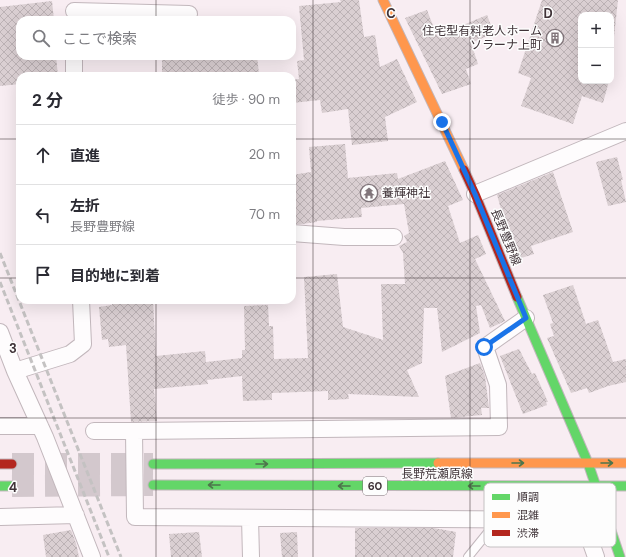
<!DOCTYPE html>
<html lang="ja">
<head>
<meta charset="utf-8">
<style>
	body { margin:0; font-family:"DM Sans","Noto Sans JP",sans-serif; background:#f7f7f7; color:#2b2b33 }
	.controls { position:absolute; right:12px; top:12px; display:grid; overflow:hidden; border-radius:8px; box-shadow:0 4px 16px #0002 }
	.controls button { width:36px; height:36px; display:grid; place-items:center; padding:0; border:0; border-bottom:1px solid #e1e1e2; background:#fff; color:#2b2b33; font:20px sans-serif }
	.stop { position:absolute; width:12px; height:12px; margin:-9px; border:3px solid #1a73e8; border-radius:50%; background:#fff }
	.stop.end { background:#1a73e8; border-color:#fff; box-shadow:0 1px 4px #0008 }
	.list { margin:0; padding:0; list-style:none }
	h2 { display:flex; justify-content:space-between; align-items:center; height:52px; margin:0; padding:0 16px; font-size:17px }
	h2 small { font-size:13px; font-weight:400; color:#7c7c81 }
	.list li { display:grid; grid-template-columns:26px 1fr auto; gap:12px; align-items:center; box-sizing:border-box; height:60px; padding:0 16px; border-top:1px solid #e1e1e2 }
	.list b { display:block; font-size:15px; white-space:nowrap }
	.list p { margin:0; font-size:13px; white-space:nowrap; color:#7c7c81 }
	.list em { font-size:13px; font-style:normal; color:#7c7c81 }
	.icon { flex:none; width:22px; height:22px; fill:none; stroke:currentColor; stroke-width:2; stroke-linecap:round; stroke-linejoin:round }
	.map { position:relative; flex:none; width:626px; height:557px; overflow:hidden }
	.search { position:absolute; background:#fff; box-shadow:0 4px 16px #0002; left:16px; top:16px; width:280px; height:44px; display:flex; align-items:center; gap:10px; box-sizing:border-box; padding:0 14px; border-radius:12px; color:#7c7c81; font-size:15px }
	.panel { position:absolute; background:#fff; box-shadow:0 4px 16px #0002; left:16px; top:72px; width:280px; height:232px; border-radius:12px }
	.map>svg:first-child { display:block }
</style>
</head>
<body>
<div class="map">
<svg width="626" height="557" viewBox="0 0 626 557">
	<defs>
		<pattern id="building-cross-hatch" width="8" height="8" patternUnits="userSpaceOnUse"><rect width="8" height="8" fill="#dacfd2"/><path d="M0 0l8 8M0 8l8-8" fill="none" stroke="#bcb2b5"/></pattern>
	</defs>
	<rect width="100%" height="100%" fill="#f8edf2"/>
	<path fill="url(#building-cross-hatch)" d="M340,0H359L364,37L375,35L380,67L397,59L417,102L385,117L388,141L352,145L348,109L322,113L320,100L292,103V80L299,79L297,61L304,60L299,6L341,2Z
		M542,0H618L611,64V15H581V81H609L603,103L582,96L573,124L521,106L531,78L518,73Z
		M52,1L54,20H20V56H56L58,76H20V84L0,86V7Z
		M427,10L437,36L487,15L494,33L471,43L478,64L466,69L471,84L442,94L405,18Z
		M162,56H257L259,74L239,76H162Z
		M345,144L348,178L397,173L398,179L445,161L463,200L448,206L460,243L478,235L486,254L475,259L505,321L490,328L481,305L476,306L480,333L442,352L437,308H424L422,363L407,370L419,397L348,394L349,399L328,400V391L272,393V400L243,401L242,376L207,380L208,384L154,389L157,421L131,422L126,345L109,347L108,339L102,340L99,307L112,305V300H153L156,356L205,351L206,362L242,358V350H245L244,306L268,305L269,326H273L274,359L308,358L304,277L337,274L343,327L383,340L381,284H405L403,253L399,246L407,242L404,236L409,233L404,204L361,208L362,217L317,221V222L302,224H292V175L311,172L309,147Z
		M617,157L623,180H621L626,202L608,206L596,162Z
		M553,172L573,232L531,246L534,254L515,260L495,211L501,209L497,195Z
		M573,285L586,324L598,320L613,362L626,359V382L608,386L589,393L587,388L571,393L547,338L554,336L550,324L553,323L543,295Z
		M519,349L532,374L535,373L548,402H546L547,405L523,414L500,356Z
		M480,363L485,376L489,408H481L482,415L451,418L445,376Z
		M355,528H434L456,532L453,557H355Z
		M71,530L76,543L79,557H46L43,535Z
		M199,532L202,557H171L169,534Z
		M297,532L298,557H282L280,533Z"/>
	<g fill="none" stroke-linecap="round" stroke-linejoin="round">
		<path stroke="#d3c8cd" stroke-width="22" stroke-dasharray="22 11" stroke-linecap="butt" d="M12,464H153
			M12,486L153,485"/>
		<defs>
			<path id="lane" d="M468,557L498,520"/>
			<path id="street" d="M74,11L189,14
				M74,76V56
				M475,194L626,131
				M292,233L344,237H394
				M526,318L485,347L498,385L499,427L134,431L135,517L583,520L596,557
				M0,332L15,371L45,437L92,557
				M15,371L70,354L83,344L81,300
				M0,426H40
				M94,431H134
				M0,517L76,515
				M250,518L251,557"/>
			<path id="fast" d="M517,297L588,463L620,557
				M153,464L438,463
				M153,485L626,486
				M0,486H12"/>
			<path id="slow" d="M383,0L464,170
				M438,463H626"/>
			<path id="jam" d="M464,170L475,194L517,297
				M0,464H12"/>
		</defs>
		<use href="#lane" stroke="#c2b7bc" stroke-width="10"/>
		<use href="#street" stroke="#c2b7bc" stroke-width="18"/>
		<use href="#fast" stroke="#c2b7bc" stroke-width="11"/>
		<use href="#slow" stroke="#c2b7bc" stroke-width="11"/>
		<use href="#jam" stroke="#c2b7bc" stroke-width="11"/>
		<use href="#lane" stroke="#fefcfd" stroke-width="8"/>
		<use href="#street" stroke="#fefcfd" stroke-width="16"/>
		<use href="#fast" stroke="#63d668" stroke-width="9"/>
		<use href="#slow" stroke="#ff974d" stroke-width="9"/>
		<use href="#jam" stroke="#b3261e" stroke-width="9"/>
		<path stroke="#c4c2c2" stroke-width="3" stroke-dasharray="6 3" stroke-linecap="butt" d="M0,253L121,557
			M0,282L109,557"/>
	</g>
	<defs><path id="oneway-shaft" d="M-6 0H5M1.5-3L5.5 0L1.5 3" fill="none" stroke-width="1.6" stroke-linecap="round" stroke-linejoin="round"/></defs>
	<g stroke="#4e754c">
		<use href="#oneway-shaft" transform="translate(518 463)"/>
		<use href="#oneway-shaft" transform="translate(607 463)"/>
		<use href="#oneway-shaft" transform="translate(262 464)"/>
		<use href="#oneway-shaft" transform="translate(214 485) rotate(-180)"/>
		<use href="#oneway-shaft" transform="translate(344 486) rotate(-180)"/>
		<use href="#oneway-shaft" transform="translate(474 486) rotate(-180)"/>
	</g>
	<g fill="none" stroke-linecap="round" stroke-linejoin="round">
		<path stroke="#1a73e8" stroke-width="5" d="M442,122L475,194L526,318L484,347"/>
	</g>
	<path fill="none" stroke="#403439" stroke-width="1" stroke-opacity="0.55" d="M156,0V20M313,0V557M470,0V557M156,56V76M0,139H20M292,139H626M0,278H20M292,278H626M156,300V557M0,418H626"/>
	<defs>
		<symbol id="building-ring" viewBox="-11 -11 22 22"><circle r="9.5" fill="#fdfdfd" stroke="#80757a" stroke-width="1.5"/><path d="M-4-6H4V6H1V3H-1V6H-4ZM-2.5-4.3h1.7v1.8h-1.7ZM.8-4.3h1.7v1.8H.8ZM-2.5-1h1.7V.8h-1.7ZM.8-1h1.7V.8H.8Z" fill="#80757a"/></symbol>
		<symbol id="temple-ring" viewBox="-11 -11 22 22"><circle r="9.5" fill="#fdfdfd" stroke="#80757a" stroke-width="1.5"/><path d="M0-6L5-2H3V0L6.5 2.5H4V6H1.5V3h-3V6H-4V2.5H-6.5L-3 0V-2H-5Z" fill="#80757a"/></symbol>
	</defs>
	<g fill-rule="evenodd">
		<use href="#building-ring" x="545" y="28" width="20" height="20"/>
		<use href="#temple-ring" x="359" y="183" width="20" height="20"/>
	</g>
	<g text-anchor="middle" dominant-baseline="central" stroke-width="3" stroke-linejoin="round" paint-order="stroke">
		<rect fill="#fdfdfd" stroke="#797074" stroke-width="1" x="363" y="477" width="24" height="18" rx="3"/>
		<g font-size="11" font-weight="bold" fill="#403439">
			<text x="375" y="486">60</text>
		</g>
		<g font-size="12" fill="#403439" stroke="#fdfdfd" text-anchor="end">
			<text x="542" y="31">住宅型有料老人ホーム<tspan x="542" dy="14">ソラーナ上町</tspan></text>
			<text x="382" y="193" text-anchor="start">養輝神社</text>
		</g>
		<g font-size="12" fill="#403439" stroke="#fdfdfd">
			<text transform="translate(506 237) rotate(68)">長野豊野線</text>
			<text x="437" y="474">長野荒瀬原線</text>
		</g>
	</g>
	<rect x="484" y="483" width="132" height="64" rx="6" fill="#fdfdfd" stroke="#c4c1c2" stroke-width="1"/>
	<rect x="492" y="494" width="18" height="6" fill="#63d668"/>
	<rect x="492" y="512" width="18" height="6" fill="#ff974d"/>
	<rect x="492" y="530" width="18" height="6" fill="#b3261e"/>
	<g font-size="11" fill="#403439">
		<text x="517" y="501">順調</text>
		<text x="517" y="519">混雑</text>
		<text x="517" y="537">渋滞</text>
	</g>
	<g font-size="13" text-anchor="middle" font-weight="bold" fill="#403439" stroke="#fdfdfd" stroke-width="3" stroke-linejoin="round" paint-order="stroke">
		<text x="391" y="18">C</text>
		<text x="548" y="18">D</text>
		<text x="13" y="353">3</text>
		<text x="13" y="492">4</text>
	</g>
</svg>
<div class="controls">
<button>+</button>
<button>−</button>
</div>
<div class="stop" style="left:484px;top:347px"></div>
<div class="stop end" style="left:442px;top:122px"></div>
<div class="search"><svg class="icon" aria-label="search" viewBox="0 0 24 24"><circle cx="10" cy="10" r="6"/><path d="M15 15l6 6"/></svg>ここで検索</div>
<section class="panel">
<h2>2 分<small>徒歩 · 90 m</small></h2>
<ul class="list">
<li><svg class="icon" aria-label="ahead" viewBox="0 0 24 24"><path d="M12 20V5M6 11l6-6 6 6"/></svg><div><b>直進</b></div><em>20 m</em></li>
<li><svg class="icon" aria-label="left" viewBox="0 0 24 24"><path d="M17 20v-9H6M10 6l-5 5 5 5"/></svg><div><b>左折</b><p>長野豊野線</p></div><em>70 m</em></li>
<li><svg class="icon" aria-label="arrive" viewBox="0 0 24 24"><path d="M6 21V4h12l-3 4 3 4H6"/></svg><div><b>目的地に到着</b></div></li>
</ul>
</section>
</div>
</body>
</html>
